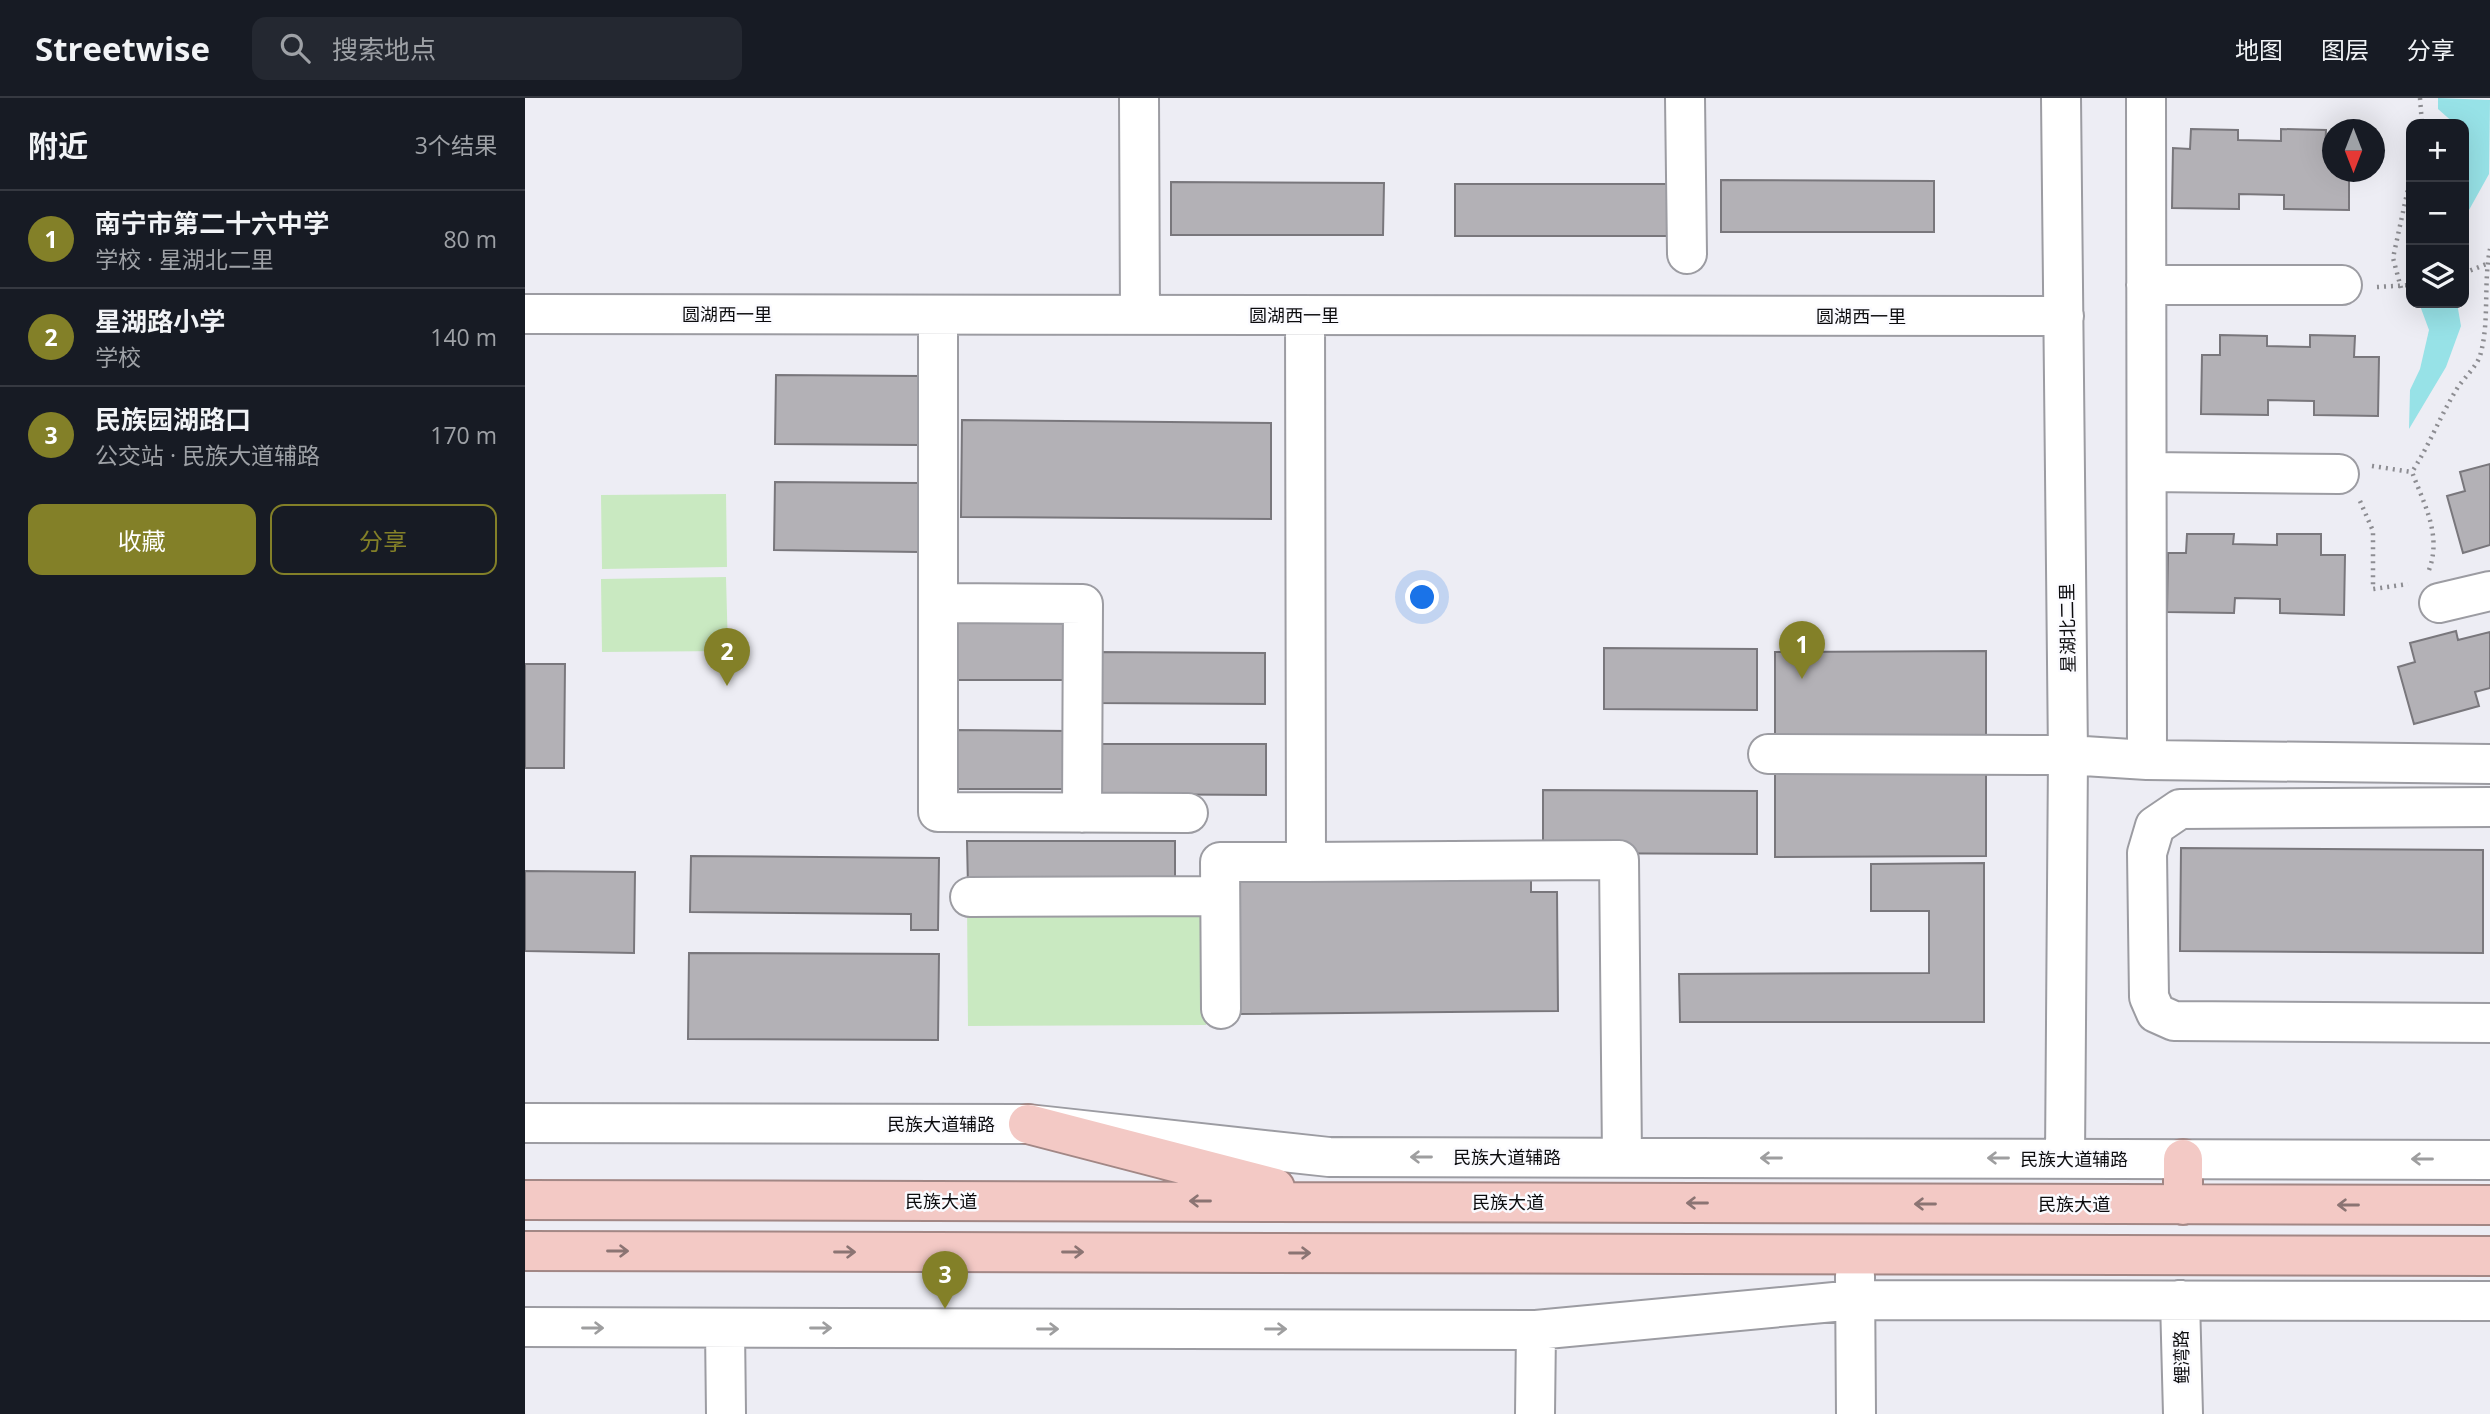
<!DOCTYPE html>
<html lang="zh">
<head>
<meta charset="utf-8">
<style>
	body { margin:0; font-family:"Open Sans","Noto Sans SC",sans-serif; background:#242831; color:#f1f3f6 }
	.controls { position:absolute; right:21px; top:21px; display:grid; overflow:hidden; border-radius:14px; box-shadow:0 7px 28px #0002 }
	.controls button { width:63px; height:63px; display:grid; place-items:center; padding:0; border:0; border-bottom:2px solid #363941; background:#171b24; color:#f1f3f6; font:35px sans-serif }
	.compass { position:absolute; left:1797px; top:21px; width:63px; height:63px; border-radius:50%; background:#171b24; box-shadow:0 7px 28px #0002; rotate:180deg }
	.you { position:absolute; left:898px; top:500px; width:24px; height:24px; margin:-18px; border:5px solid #fff; border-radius:50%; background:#1a73e8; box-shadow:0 0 0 10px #1a73e833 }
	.badge { display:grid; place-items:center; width:46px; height:46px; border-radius:50%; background:#838028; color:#fff; font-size:23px; font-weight:700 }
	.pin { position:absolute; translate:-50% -58px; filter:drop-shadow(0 2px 4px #0008) }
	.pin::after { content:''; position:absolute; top:37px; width:24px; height:21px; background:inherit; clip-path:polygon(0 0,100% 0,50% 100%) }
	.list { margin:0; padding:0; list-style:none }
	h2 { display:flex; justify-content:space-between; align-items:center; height:91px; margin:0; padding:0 28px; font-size:30px }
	h2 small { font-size:23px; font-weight:400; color:#9ea1a6 }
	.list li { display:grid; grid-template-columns:46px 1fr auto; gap:21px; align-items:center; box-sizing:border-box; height:98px; padding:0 28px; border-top:2px solid #363941 }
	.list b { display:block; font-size:26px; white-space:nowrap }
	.list p { margin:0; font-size:23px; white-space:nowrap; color:#9ea1a6 }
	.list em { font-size:23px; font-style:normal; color:#9ea1a6 }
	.actions { display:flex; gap:14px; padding:21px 28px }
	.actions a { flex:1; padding:16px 0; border:2px solid #838028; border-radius:14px; text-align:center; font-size:24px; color:#838028 }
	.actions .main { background:#838028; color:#fff }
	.icon { flex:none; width:38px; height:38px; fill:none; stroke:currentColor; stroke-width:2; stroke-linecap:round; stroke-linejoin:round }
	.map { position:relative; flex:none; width:1965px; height:1316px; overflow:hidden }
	header { display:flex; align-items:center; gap:42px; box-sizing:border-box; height:98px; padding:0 35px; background:#171b24; border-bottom:2px solid #363941 }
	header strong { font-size:33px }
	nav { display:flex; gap:38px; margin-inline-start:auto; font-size:24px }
	.search { width:490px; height:63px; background:#242831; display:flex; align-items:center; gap:18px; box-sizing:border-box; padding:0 24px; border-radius:14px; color:#9ea1a6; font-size:26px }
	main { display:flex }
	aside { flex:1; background:#171b24 }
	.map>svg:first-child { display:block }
</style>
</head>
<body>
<header>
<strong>Streetwise</strong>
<div class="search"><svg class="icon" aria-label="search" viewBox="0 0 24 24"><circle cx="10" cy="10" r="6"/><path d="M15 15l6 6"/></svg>搜索地点</div>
<nav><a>地图</a><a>图层</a><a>分享</a></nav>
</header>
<main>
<aside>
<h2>附近<small>3个结果</small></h2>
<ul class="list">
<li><span class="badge">1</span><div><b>南宁市第二十六中学</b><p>学校 · 星湖北二里</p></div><em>80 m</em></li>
<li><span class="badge">2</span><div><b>星湖路小学</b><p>学校</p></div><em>140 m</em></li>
<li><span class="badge">3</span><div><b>民族园湖路口</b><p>公交站 · 民族大道辅路</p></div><em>170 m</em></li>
</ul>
<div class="actions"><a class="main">收藏</a><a>分享</a></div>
</aside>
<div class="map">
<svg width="1965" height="1316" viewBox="0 0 1965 1316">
	<rect width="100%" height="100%" fill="#ededf4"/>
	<path fill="#c9e9c1" d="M201,396L202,469L77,471L76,397Z
		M201,479L203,553L77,554L76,481Z
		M680,804L681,927L443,928L442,805Z"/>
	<path fill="#97e2e7" d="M1913,0L1965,2L1964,76L1939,121V26H1930L1913,11Z
		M1894,205H1932L1936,228L1921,269L1884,331L1885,292L1895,271L1904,232Z"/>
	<path fill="#b3b1b6" stroke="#79777c" stroke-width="2" d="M1666,31L1713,32V42L1756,43V31L1801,32L1800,53H1808V74H1824V112L1759,111V97L1714,96V111L1647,110L1648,50L1665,51Z
		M1196,82L1409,83V134H1196Z
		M646,84L859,85L858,137H646Z
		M930,86H1142V138H930Z
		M1695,237L1742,238V248L1785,249V237L1830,238L1829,259H1854L1853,318L1789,317V303L1743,302V317L1676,316L1677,257H1695Z
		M251,277L395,278L394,347L250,346Z
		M437,322L746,325V421L436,419Z
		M1965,366V447L1938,455L1922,398L1940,393L1935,374Z
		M250,384L394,385L393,454L249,452Z
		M1662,436H1709L1708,446L1752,447V436H1796V457H1820L1819,517L1755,515V501L1710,500L1709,515L1642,514L1643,455H1661Z
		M429,523L543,524L542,582H429Z
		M1931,533L1933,542L1965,534V590L1950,594L1954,608L1889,626L1873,569L1890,564L1885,545Z
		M1079,550L1232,551V612L1079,611Z
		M1461,553V643H1250V554Z
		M569,554L740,555V606L568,605Z
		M0,566H40L39,670H0Z
		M429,632L543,633L542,691H429Z
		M570,646H741V697L570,696Z
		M1250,669H1461V758L1250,759Z
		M1018,692L1232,693V756L1018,755Z
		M442,743H650V789H443Z
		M1656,750L1958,752V855L1655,853Z
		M166,758L414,760L413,832H386V816L165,814Z
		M1459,765V924H1155L1154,876L1404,875V813H1346V766Z
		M1006,770V794H1032L1033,913L711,916L710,772Z
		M0,773L110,774L109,855L0,853Z
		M164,855L414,856L413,942L163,941Z"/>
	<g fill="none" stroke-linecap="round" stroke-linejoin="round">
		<defs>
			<path id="minor" d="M614,0L615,217
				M1160,0L1162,156
				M1536,0L1543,657L1540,1060
				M1621,0L1622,662L1965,666
				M1621,187H1817
				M0,216L1539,218
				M413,217V714L663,715
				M780,217L781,764L1094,762L1097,1059
				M1623,374L1814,376
				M414,505L558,506L557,715
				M1914,505L1965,493
				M1243,656L1543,657L1622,662
				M1965,709L1655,711L1630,728L1622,755L1624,899L1631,915L1649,923L1965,925
				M445,799L695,798
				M696,911L695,764H781
				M0,1025L503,1026L804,1059L1965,1062
				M1330,1178L1331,1316
				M1655,1202L1658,1316
				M0,1229L1011,1232L1330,1202L1965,1203
				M200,1230L201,1316
				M1010,1316L1011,1232"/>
			<path id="highway" d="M503,1026L750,1090
				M0,1102L1965,1107
				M1658,1107V1061
				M0,1153L1965,1158"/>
		</defs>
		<use href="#minor" stroke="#9c9ca2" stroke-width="42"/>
		<use href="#highway" stroke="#a28785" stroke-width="42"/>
		<path stroke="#8d8d92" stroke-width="4.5" stroke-dasharray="2 5" stroke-linecap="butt" d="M1895,0L1897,26
			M1939,175L1964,165
			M1852,189L1886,187
			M1876,190L1868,160L1886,77
			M1847,368L1887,374
			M1835,403L1848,433V491L1883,486
			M1904,472C1917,437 1899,406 1887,374C1905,346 1916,316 1933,289C1940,279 1951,269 1955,258C1965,224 1958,186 1965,151"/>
		<use href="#minor" stroke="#fff" stroke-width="38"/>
		<use href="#highway" stroke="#f3c9c5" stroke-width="38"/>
	</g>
	<defs><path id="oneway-shaft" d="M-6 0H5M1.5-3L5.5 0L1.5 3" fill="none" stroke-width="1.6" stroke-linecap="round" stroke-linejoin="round" transform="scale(1.75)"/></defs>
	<g stroke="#9e9e9f">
		<use href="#oneway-shaft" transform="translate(896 1059) rotate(-180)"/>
		<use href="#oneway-shaft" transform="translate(1246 1060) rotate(-180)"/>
		<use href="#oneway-shaft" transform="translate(1473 1060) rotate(-180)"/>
		<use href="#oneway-shaft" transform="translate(1897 1061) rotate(-180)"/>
		<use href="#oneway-shaft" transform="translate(68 1230)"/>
		<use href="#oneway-shaft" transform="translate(296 1230)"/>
		<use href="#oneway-shaft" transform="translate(523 1231)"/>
		<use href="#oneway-shaft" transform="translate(751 1231)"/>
	</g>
	<g stroke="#8b7473">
		<use href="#oneway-shaft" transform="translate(675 1103) rotate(-180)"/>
		<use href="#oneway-shaft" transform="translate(1172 1105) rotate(-180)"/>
		<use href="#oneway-shaft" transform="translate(1400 1106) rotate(-180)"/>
		<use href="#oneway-shaft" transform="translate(1823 1107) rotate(-180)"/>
		<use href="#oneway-shaft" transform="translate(93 1153)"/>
		<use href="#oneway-shaft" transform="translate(320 1154)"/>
		<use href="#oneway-shaft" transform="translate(548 1154)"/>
		<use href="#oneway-shaft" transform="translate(775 1155)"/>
	</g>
	<g text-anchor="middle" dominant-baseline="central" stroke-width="5" stroke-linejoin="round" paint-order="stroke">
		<g font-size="18" fill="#0c0c0e" stroke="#fbfbff">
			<text x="202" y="216">圆湖西一里</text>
			<text x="769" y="217">圆湖西一里</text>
			<text x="1336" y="218">圆湖西一里</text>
			<text transform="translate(1542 530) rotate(-91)">星湖北二里</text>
			<text x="416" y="1026">民族大道辅路</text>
			<text x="982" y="1059">民族大道辅路</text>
			<text x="1549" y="1061">民族大道辅路</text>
			<text x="416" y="1103">民族大道</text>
			<text x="983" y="1104">民族大道</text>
			<text x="1549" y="1106">民族大道</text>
			<text transform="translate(1656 1259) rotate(-91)">鲤湾路</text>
		</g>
	</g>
</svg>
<div class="controls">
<button>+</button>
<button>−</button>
<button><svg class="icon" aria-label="layers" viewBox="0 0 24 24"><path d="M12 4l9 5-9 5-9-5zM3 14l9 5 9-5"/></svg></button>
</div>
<svg class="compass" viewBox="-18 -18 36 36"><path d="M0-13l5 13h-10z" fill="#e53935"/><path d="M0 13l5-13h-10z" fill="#9ea1a6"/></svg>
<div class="you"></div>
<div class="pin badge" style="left:1277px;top:581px">1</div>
<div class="pin badge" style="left:202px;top:588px">2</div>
<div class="pin badge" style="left:420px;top:1211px">3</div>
</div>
</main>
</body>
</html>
